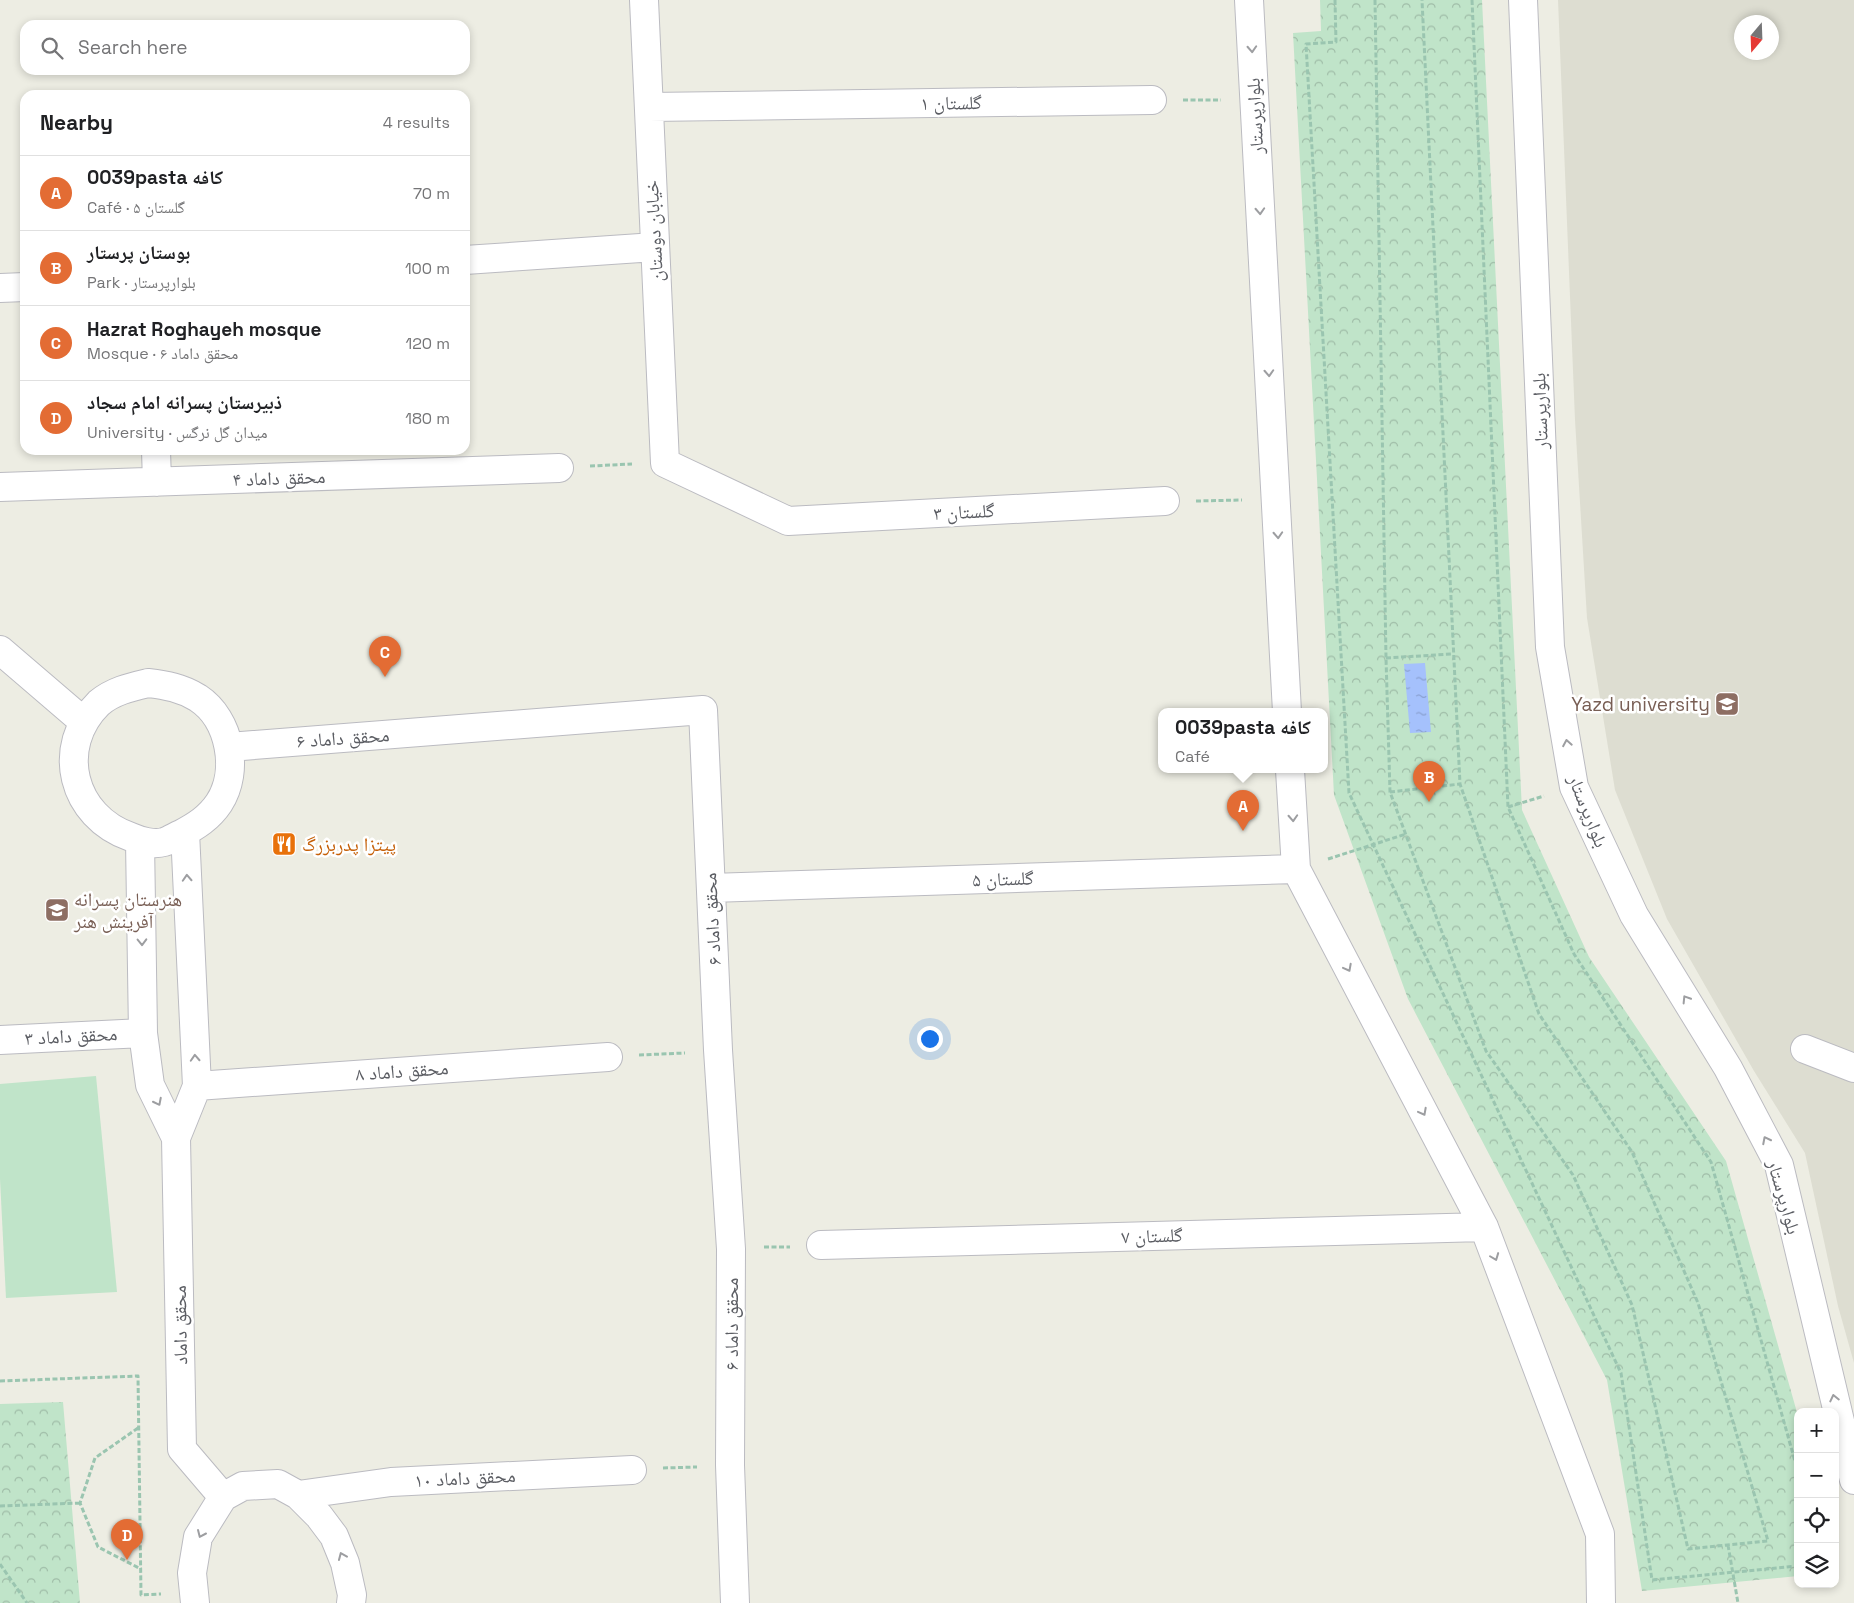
<!DOCTYPE html>
<html lang="en">
<head>
<meta charset="utf-8">
<style>
	body { margin:0; font-family:"Space Grotesk","Noto Naskh Arabic",sans-serif; background:#f6f6f6; color:#202124 }
	.controls { position:absolute; right:15px; bottom:15px; display:grid; overflow:hidden; border-radius:10px; box-shadow:0 2px 8px #0003 }
	.controls button { width:45px; height:45px; display:grid; place-items:center; padding:0; border:0; border-bottom:1px solid #e0e0e0; background:#fff; color:#202124; font:25px sans-serif }
	.compass { position:absolute; left:1734px; top:15px; width:45px; height:45px; border-radius:50%; background:#fff; box-shadow:0 2px 8px #0003; rotate:199deg }
	.you { position:absolute; left:929px; top:1038px; width:18px; height:18px; margin:-12px; border:4px solid #fff; border-radius:50%; background:#1a73e8; box-shadow:0 0 0 8px #1a73e833 }
	.badge { display:grid; place-items:center; width:32px; height:32px; border-radius:50%; background:#e36c34; color:#fff; font-size:16px; font-weight:700 }
	.pin { position:absolute; translate:-50% -41px; filter:drop-shadow(0 1px 2px #0008) }
	.pin::after { content:''; position:absolute; top:26px; width:18px; height:15px; background:inherit; clip-path:polygon(0 0,100% 0,50% 100%) }
	.popup { position:absolute; left:1158px; top:708px; width:170px; height:65px; box-sizing:border-box; display:grid; place-content:center; border-radius:10px; background:#fff; filter:drop-shadow(0 1px 4px #0005); font-size:16px; white-space:nowrap; color:#757577 }
	.popup b { font-size:19px; color:#202124 }
	.popup::after { content:''; position:absolute; left:50%; top:100%; margin-left:-10px; border:10px solid transparent; border-top-color:#fff }
	.list { margin:0; padding:0; list-style:none }
	h2 { display:flex; justify-content:space-between; align-items:center; height:65px; margin:0; padding:0 20px; font-size:21px }
	h2 small { font-size:16px; font-weight:400; color:#757577 }
	.list li { display:grid; grid-template-columns:32px 1fr auto; gap:15px; align-items:center; box-sizing:border-box; height:75px; padding:0 20px; border-top:1px solid #e0e0e0 }
	.list b { display:block; font-size:19px; white-space:nowrap }
	.list p { margin:0; font-size:16px; white-space:nowrap; color:#757577 }
	.list em { font-size:16px; font-style:normal; color:#757577 }
	.icon { flex:none; width:28px; height:28px; fill:none; stroke:currentColor; stroke-width:2; stroke-linecap:round; stroke-linejoin:round }
	.map { position:relative; flex:none; width:1854px; height:1603px; overflow:hidden }
	.search { position:absolute; background:#fff; box-shadow:0 2px 8px #0003; left:20px; top:20px; width:450px; height:55px; display:flex; align-items:center; gap:12px; box-sizing:border-box; padding:0 18px; border-radius:15px; color:#757577; font-size:19px }
	.panel { position:absolute; background:#fff; box-shadow:0 2px 8px #0003; left:20px; top:90px; width:450px; height:365px; border-radius:15px }
	.map>svg:first-child { display:block }
</style>
</head>
<body>
<div class="map">
<svg width="1854" height="1603" viewBox="0 0 1854 1603">
	<defs>
		<pattern id="forest-crowns" width="20" height="18" patternUnits="userSpaceOnUse" patternTransform="scale(1.25)"><rect width="20" height="18" fill="#c0e4c9"/><path d="M2 6a3 3 0 1 1 6 0M12 15a3 3 0 1 1 6 0" fill="none" stroke="#9fbca7"/></pattern>
		<pattern id="water-ripples" width="26" height="14" patternUnits="userSpaceOnUse" patternTransform="scale(1.25)"><rect width="26" height="14" fill="#a5c1fc"/><path d="M2 4q2-2 4 0t4 0M15 11q2-2 4 0t4 0" fill="none" stroke="#89a0d0"/></pattern>
	</defs>
	<rect width="100%" height="100%" fill="#edede3"/>
	<path fill="#ddddd1" fill-rule="evenodd" d="M1558,0H1854V1363L1838,1306L1805,1153L1754,1071L1667,919L1615,790L1587,618L1575,420ZM1742,22H1772V52H1742Z"/>
	<path fill="url(#forest-crowns)" d="M1320,0H1482L1522,810L1589,957L1726,1161L1798,1416V1576L1642,1591L1607,1380L1408,999L1334,795L1293,33L1321,31Z
		M63,1402L80,1603H0V1404Z"/>
	<path fill="#c0e4c9" d="M96,1076L117,1292L6,1298L0,1179V1084Z"/>
	<path fill="url(#water-ripples)" d="M1425,663L1431,732L1410,733L1404,664Z"/>
	<g fill="none" stroke-linecap="round" stroke-linejoin="round">
		<defs>
			<path id="minor" d="M644,0L665,463L788,521L1165,501
				M1249,0L1287,712
				M1523,0L1550,647L1574,787L1634,915L1728,1068L1779,1165L1854,1480
				M649,107L1152,100
				M465,260L655,247
				M0,288L25,287
				M156,450L157,482
				M0,487L559,468
				M0,650L84,722
				M148,683C166,685 182,688 198,698C230,719 240,771 219,803C209,818 196,826 181,834C176,836 170,840 164,842C154,845 140,841 131,837C72,817 54,747 99,703C113,691 131,687 148,683Z
				M229,747L703,710L718,1050L731,1249L730,1465L735,1603
				M1290,770L1296,869L1484,1227L1600,1534L1601,1603
				M185,832L197,1086L176,1138L182,1449L223,1497
				M140,841L143,1033L150,1085L176,1138
				M711,888L1296,869
				M0,1040L143,1033
				M1805,1049L1854,1068
				M197,1086L608,1057
				M821,1245L1484,1227
				M298,1495L391,1482L632,1470
				M195,1603L192,1573L198,1537L223,1497L243,1486L278,1484L298,1495L319,1516L334,1536L345,1563L352,1595L351,1603"/>
		</defs>
		<use href="#minor" stroke="#bbbbc1" stroke-width="30"/>
		<path stroke="#9ac5b0" stroke-width="3" stroke-dasharray="5 2.5" stroke-linecap="butt" d="M1335,0L1336,42L1306,44L1349,793L1621,1373L1652,1580L1798,1566
			M1375,0L1386,658L1390,792L1486,1051L1573,1175L1632,1305L1688,1549L1768,1541L1698,1303L1632,1152L1539,1014L1460,784L1422,0
			M1472,0L1508,807L1574,954L1711,1162L1798,1472
			M1183,100H1221
			M590,466L632,464
			M1196,501L1242,500
			M1386,658L1452,654
			M1390,792L1460,784
			M1508,807L1544,796
			M1328,859L1406,834
			M639,1055L685,1053
			M764,1247H790
			M0,1381L138,1376L141,1595L161,1594
			M138,1428L95,1458L80,1503L98,1547L141,1569
			M663,1468L697,1467
			M0,1506L80,1503
			M1728,1545L1738,1603
			M0,1564L27,1603"/>
		<use href="#minor" stroke="#fff" stroke-width="28"/>
	</g>
	<defs><path id="oneway-chevron" d="M-2-3.5L2.5 0L-2 3.5" fill="none" stroke-width="1.6" stroke-linecap="round" stroke-linejoin="round" transform="scale(1.25)"/></defs>
	<g stroke="#9d9ea1">
		<use href="#oneway-chevron" transform="translate(1252 49) rotate(87)"/>
		<use href="#oneway-chevron" transform="translate(1260 211) rotate(87)"/>
		<use href="#oneway-chevron" transform="translate(1269 373) rotate(87)"/>
		<use href="#oneway-chevron" transform="translate(1278 535) rotate(87)"/>
		<use href="#oneway-chevron" transform="translate(1567 743) rotate(-100)"/>
		<use href="#oneway-chevron" transform="translate(1293 818) rotate(87)"/>
		<use href="#oneway-chevron" transform="translate(187 878) rotate(-93)"/>
		<use href="#oneway-chevron" transform="translate(142 942) rotate(89)"/>
		<use href="#oneway-chevron" transform="translate(1348 968) rotate(62)"/>
		<use href="#oneway-chevron" transform="translate(1686 999) rotate(-122)"/>
		<use href="#oneway-chevron" transform="translate(195 1058) rotate(-93)"/>
		<use href="#oneway-chevron" transform="translate(158 1102) rotate(63)"/>
		<use href="#oneway-chevron" transform="translate(1423 1112) rotate(62)"/>
		<use href="#oneway-chevron" transform="translate(1766 1140) rotate(-117)"/>
		<use href="#oneway-chevron" transform="translate(1495 1257) rotate(69)"/>
		<use href="#oneway-chevron" transform="translate(1834 1398) rotate(-103)"/>
		<use href="#oneway-chevron" transform="translate(201 1534) rotate(114)"/>
		<use href="#oneway-chevron" transform="translate(342 1556) rotate(-113)"/>
	</g>
	<defs>
		<symbol id="university-square" viewBox="-11 -11 22 22"><rect x="-9" y="-9" width="18" height="18" rx="4" fill="#8d6e63" stroke="#fff"/><path d="M0-5L7-2L0 1L-7-2ZM-4 1L0 2.5L4 1V4Q0 6-4 4Z" fill="#fff"/></symbol>
		<symbol id="restaurant-square" viewBox="-11 -11 22 22"><rect x="-9" y="-9" width="18" height="18" rx="4" fill="#e8710a" stroke="#fff"/><path d="M-5-6h1v4h1v-4h1v4h1v-4h1v5L-1.5 .5V6h-2V.5L-5-1ZM5-6V6H3V1.5H1.5Q1.5-4 5-6Z" fill="#fff"/></symbol>
		<symbol id="school-square" viewBox="-11 -11 22 22"><rect x="-9" y="-9" width="18" height="18" rx="4" fill="#8d6e63" stroke="#fff"/><path d="M0-5L7-2L0 1L-7-2ZM-4 1L0 2.5L4 1V4Q0 6-4 4Z" fill="#fff"/></symbol>
	</defs>
	<g fill-rule="evenodd">
		<use href="#university-square" x="1713" y="690" width="28" height="28"/>
		<use href="#restaurant-square" x="270" y="830" width="28" height="28"/>
		<use href="#school-square" x="43" y="896" width="28" height="28"/>
	</g>
	<g text-anchor="middle" dominant-baseline="central" stroke-width="5" stroke-linejoin="round" paint-order="stroke">
		<g font-size="19" fill="#5b5d63" stroke="#fff">
			<text transform="translate(951 103) rotate(-1)">گلستان ۱</text>
			<text transform="translate(1255 116) rotate(-93)">بلوارپرستار</text>
			<text transform="translate(654 231) rotate(-93)">خیابان دوستان</text>
			<text transform="translate(1540 411) rotate(-92)">بلوارپرستار</text>
			<text transform="translate(279 478) rotate(-2)">محقق داماد ۴</text>
			<text transform="translate(964 512) rotate(-3)">گلستان ۳</text>
			<text transform="translate(343 738) rotate(-4)">محقق داماد ۶</text>
			<text transform="translate(1588 811) rotate(68)">بلوارپرستار</text>
			<text transform="translate(1003 879) rotate(-2)">گلستان ۵</text>
			<text transform="translate(712 919) rotate(-93)">محقق داماد ۶</text>
			<text transform="translate(71 1036) rotate(-3)">محقق داماد ۳</text>
			<text transform="translate(402 1071) rotate(-4)">محقق داماد ۸</text>
			<text transform="translate(1784 1197) rotate(74)">بلوارپرستار</text>
			<text transform="translate(1152 1236) rotate(-2)">گلستان ۷</text>
			<text transform="translate(731 1324) rotate(-90)">محقق داماد ۶</text>
			<text transform="translate(180 1325) rotate(-91)">محقق داماد</text>
			<text transform="translate(465 1478) rotate(-3)">محقق داماد ۱۰</text>
		</g>
		<g font-size="19" fill="#785e54" stroke="#fff" text-anchor="end">
			<text x="1710" y="704">Yazd university</text>
			<text x="74" y="899" text-anchor="start">هنرستان پسرانه<tspan x="74" dy="22">آفرینش هنر</tspan></text>
		</g>
		<g font-size="19" fill="#c56008" stroke="#fff" text-anchor="start">
			<text x="302" y="844">پیتزا پدربزرگ</text>
		</g>
	</g>
</svg>
<div class="controls">
<button>+</button>
<button>−</button>
<button><svg class="icon" aria-label="locate" viewBox="0 0 24 24"><circle cx="12" cy="12" r="6"/><path d="M12 2v4M12 18v4M2 12h4M18 12h4"/></svg></button>
<button><svg class="icon" aria-label="layers" viewBox="0 0 24 24"><path d="M12 4l9 5-9 5-9-5zM3 14l9 5 9-5"/></svg></button>
</div>
<svg class="compass" viewBox="-18 -18 36 36"><path d="M0-13l5 13h-10z" fill="#e53935"/><path d="M0 13l5-13h-10z" fill="#757577"/></svg>
<div class="you"></div>
<div class="pin badge" style="left:1243px;top:831px">A</div>
<div class="popup"><b>0039pasta کافه</b>Café</div>
<div class="pin badge" style="left:1429px;top:802px">B</div>
<div class="pin badge" style="left:385px;top:677px">C</div>
<div class="pin badge" style="left:127px;top:1560px">D</div>
<div class="search"><svg class="icon" aria-label="search" viewBox="0 0 24 24"><circle cx="10" cy="10" r="6"/><path d="M15 15l6 6"/></svg>Search here</div>
<section class="panel">
<h2>Nearby<small>4 results</small></h2>
<ul class="list">
<li><span class="badge">A</span><div><b>0039pasta کافه</b><p>Café · گلستان ۵</p></div><em>70 m</em></li>
<li><span class="badge">B</span><div><b>بوستان پرستار</b><p>Park · بلوارپرستار</p></div><em>100 m</em></li>
<li><span class="badge">C</span><div><b>Hazrat Roghayeh mosque</b><p>Mosque · محقق داماد ۶</p></div><em>120 m</em></li>
<li><span class="badge">D</span><div><b>ذبیرستان پسرانه امام سجاد</b><p>University · میدان گل نرگس</p></div><em>180 m</em></li>
</ul>
</section>
</div>
</body>
</html>
